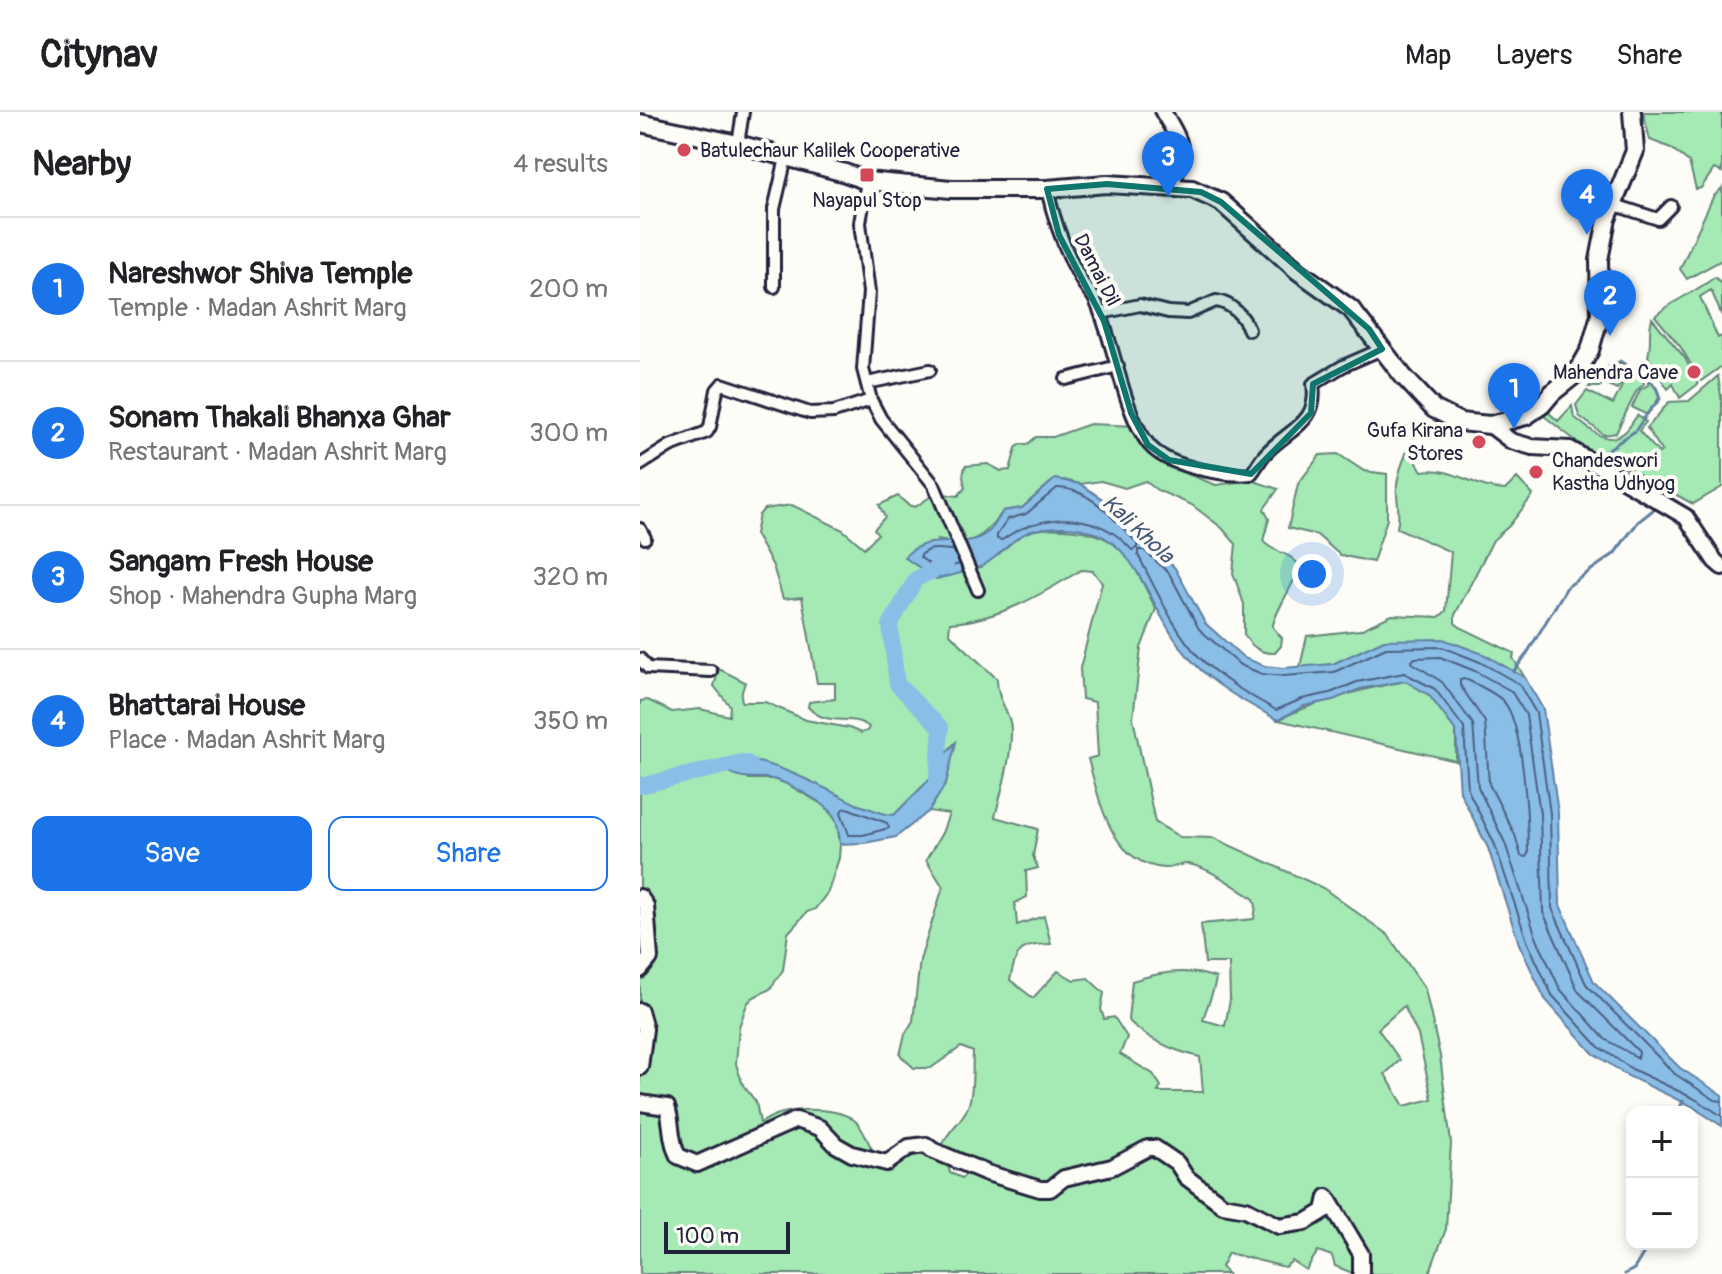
<!DOCTYPE html>
<html lang="en">
<head>
<meta charset="utf-8">
<style>
	body { margin:0; font-family:Pangolin,sans-serif; background:#f2f2f2; color:#202124 }
	.controls { position:absolute; right:24px; bottom:24px; display:grid; overflow:hidden; border-radius:16px; box-shadow:0 4px 12px #0003 }
	.controls button { width:72px; height:72px; display:grid; place-items:center; padding:0; border:0; border-bottom:2px solid #e0e0e0; background:#fff; color:#202124; font:40px sans-serif }
	.scale { position:absolute; left:24px; bottom:20px; width:126px; box-sizing:border-box; padding-left:8px; border:4px solid #22223b; border-top:0; font-size:22px; line-height:28px; white-space:nowrap; color:#22223b; -webkit-text-stroke:6px #fdfcf7; paint-order:stroke }
	.you { position:absolute; left:672px; top:462px; width:28px; height:28px; margin:-20px; border:6px solid #fff; border-radius:50%; background:#1a73e8; box-shadow:0 0 0 12px #1a73e833 }
	.badge { display:grid; place-items:center; width:52px; height:52px; border-radius:50%; background:#1a73e8; color:#fff; font-size:26px; font-weight:700 }
	.pin { position:absolute; translate:-50% -66px; filter:drop-shadow(0 2px 4px #0008) }
	.pin::after { content:''; position:absolute; top:42px; width:28px; height:24px; background:inherit; clip-path:polygon(0 0,100% 0,50% 100%) }
	.list { margin:0; padding:0; list-style:none }
	h2 { display:flex; justify-content:space-between; align-items:center; height:104px; margin:0; padding:0 32px; font-size:34px }
	h2 small { font-size:26px; font-weight:400; color:#757577 }
	.list li { display:grid; grid-template-columns:52px 1fr auto; gap:24px; align-items:center; box-sizing:border-box; height:144px; padding:0 32px; border-top:2px solid #e0e0e0 }
	.list b { display:block; font-size:30px; white-space:nowrap }
	.list p { margin:0; font-size:26px; white-space:nowrap; color:#757577 }
	.list em { font-size:26px; font-style:normal; color:#757577 }
	.actions { display:flex; gap:16px; padding:24px 32px }
	.actions a { flex:1; padding:18px 0; border:2px solid #1a73e8; border-radius:16px; text-align:center; font-size:28px; color:#1a73e8 }
	.actions .main { background:#1a73e8; color:#fff }
	.map { position:relative; flex:none; width:1082px; height:1162px; overflow:hidden }
	header { display:flex; align-items:center; gap:48px; box-sizing:border-box; height:112px; padding:0 40px; background:#fff; border-bottom:2px solid #e0e0e0 }
	header strong { font-size:38px }
	nav { display:flex; gap:44px; margin-inline-start:auto; font-size:28px }
	main { display:flex }
	aside { flex:1; background:#fff }
	.map>svg:first-child { display:block }
</style>
</head>
<body>
<header>
<strong>Citynav</strong>
<nav><a>Map</a><a>Layers</a><a>Share</a></nav>
</header>
<main>
<aside>
<h2>Nearby<small>4 results</small></h2>
<ul class="list">
<li><span class="badge">1</span><div><b>Nareshwor Shiva Temple</b><p>Temple · Madan Ashrit Marg</p></div><em>200 m</em></li>
<li><span class="badge">2</span><div><b>Sonam Thakali Bhanxa Ghar</b><p>Restaurant · Madan Ashrit Marg</p></div><em>300 m</em></li>
<li><span class="badge">3</span><div><b>Sangam Fresh House</b><p>Shop · Mahendra Gupha Marg</p></div><em>320 m</em></li>
<li><span class="badge">4</span><div><b>Bhattarai House</b><p>Place · Madan Ashrit Marg</p></div><em>350 m</em></li>
</ul>
<div class="actions"><a class="main">Save</a><a>Share</a></div>
</aside>
<div class="map">
<svg width="1082" height="1162" viewBox="0 0 1082 1162">
	<rect width="100%" height="100%" fill="#fdfcf7"/>
	<filter id="ink" filterUnits="userSpaceOnUse"><feTurbulence type="fractalNoise" baseFrequency=".0125" numOctaves="2"/><feDisplacementMap in="SourceGraphic" scale="16" xChannelSelector="R" yChannelSelector="G"/><feConvolveMatrix kernelMatrix="1 2 1 2 8 2 1 2 1" color-interpolation-filters="sRGB"/></filter>
	<g filter="url(#ink)">
		<path fill="#a5e9b4" stroke="#648678" stroke-width="2" fill-rule="evenodd" d="M1003,0H1082V60L1074,57L1061,76L1056,77L1049,50L1031,36L1010,28Z
			M1082,76V148L1047,167L1040,157L1073,85Z
			M1075,165L1082,172V204L1071,178L1060,185L1078,226L1082,224V254L1061,269L1040,234L1015,204C1033,188 1056,180 1075,165Z
			M1012,206L1045,246L1058,272L1040,286L1033,272L1028,277L1021,266L1028,262L1029,256L1011,250L1008,244C1012,230 1008,220 1012,206Z
			M978,250L984,254L979,262L980,273L977,277L970,274L967,269L959,275H949L972,251Z
			M985,256L1002,265L1004,272L997,278L976,321L964,323L939,304L936,293L947,279L973,292L981,276Z
			M1078,264L1082,290V375L1053,392L991,358L950,340L904,304L908,300L918,309L932,294L934,305C949,316 967,337 986,319C991,314 993,308 998,303L1006,310L999,319L1019,341L1022,339L1007,316L1029,290L1049,289Z
			M1008,267L1017,277L1019,286L1007,303L992,295L1000,278L1008,273Z
			M450,312L496,314L498,329L503,337L526,354L576,373L611,368L638,377L624,397L629,407L623,429C633,442 651,439 660,455C657,466 631,507 633,515C635,519 639,522 642,526L641,534L635,541C621,542 612,535 604,523V492L593,461L596,432L582,416L552,393L517,378L505,369L485,376L461,369L440,372L424,368L410,371L382,396L363,399C344,426 331,435 297,428L318,461C353,453 354,438 381,423C394,416 410,416 424,417C484,420 492,450 516,497L501,536L493,606L515,710L540,725L574,726L683,776L748,823L785,877L800,944L811,1031L806,1117L789,1162H715L695,1154L692,1144L678,1139L666,1158L652,1149L645,1155L588,1141L581,1155L588,1162H0V589L8,588L32,600L60,597L89,604L90,594L74,574L79,557L105,570L101,583L102,590H125L166,608L209,616L221,621L227,619L229,615C211,600 188,617 168,595L169,590L195,587V571H177L162,485L143,487L133,454L115,422L119,403L124,397L152,393L203,418L224,436L238,422L234,417L245,405L239,393L258,384L268,393L275,395L296,381L318,384L325,376L323,364L325,354L348,352L361,359L370,358L376,336L380,332H388L396,325H413ZM441,458L453,459L462,471L440,556L442,587L455,590L458,644L448,647C460,689 470,751 524,756C532,757 541,751 548,752C569,755 597,776 614,787L616,794L614,807L561,812L565,851H589L590,888L585,914L563,908C567,892 574,882 576,866C548,855 519,860 492,869L488,908C507,927 534,939 560,945L563,980H518L521,974L513,962L480,942L487,925L474,905L464,907L461,897L464,881L448,866L434,868L418,859L393,886L370,868C377,837 379,833 411,832L404,804L377,813L375,791L387,785L386,759L398,756L393,744L398,717L355,705C362,676 372,646 371,616C370,599 357,590 357,567L309,521L310,511C358,508 401,483 441,458ZM315,631L306,671L289,699L309,702L302,721L286,748L303,775L280,848L273,909L265,922L260,943L274,956H291L321,935L333,940C332,956 334,976 329,992C324,1009 308,1017 302,1034L336,1048L333,1055L322,1066L310,1061L308,1053L280,1042L267,1046L237,1045C229,1034 226,1022 218,1012C204,995 163,996 143,1001C135,1002 127,1007 120,1011L116,990L103,973L96,952L99,915L107,892L112,886L130,877L143,858L148,821L167,800L175,797L188,780L199,746L200,732L197,710L185,694L145,671L132,667H108L132,654L218,693C231,696 241,703 254,703L290,667L295,653ZM764,894L778,923L792,987L764,994L745,962L760,948L738,917Z
			M768,336L782,359C813,354 835,377 865,378L877,366L893,383L869,414L853,428L815,503V511L820,515L874,541L873,546L885,566L843,542L744,528L693,552L660,555L667,524L720,518L752,503L799,505L806,499L811,440L757,416C760,403 758,396 757,383C755,367 763,350 768,336Z
			M698,342L724,359L747,362V407L733,450L700,443L677,423L648,416L658,372L680,343Z
			M766,569L789,583L816,619V649L638,608C677,588 722,577 766,569Z"/>
		<path fill="#8abee7" stroke="#6080a2" stroke-width="2" d="M415,367L440,372L467,390L535,456L565,511L604,546L625,554L643,556L693,552L744,528L803,527L843,542L885,566L903,597L918,701L920,793L954,870L1040,956L1082,983V1014L1051,994L988,964L953,941L905,887L879,832L848,736L820,680L816,619L789,583L765,569L720,577L693,588L664,594L638,608C607,591 576,575 552,549C499,493 502,400 399,417C373,421 360,447 338,456C325,461 310,463 296,467L264,445C293,416 321,442 348,420C354,416 359,405 363,399L382,396Z
			M316,630L306,671L289,699L256,725L224,731L200,732C199,721 198,710 192,701C185,691 145,669 132,667C116,664 105,669 89,660L88,648C127,643 184,676 218,693C231,696 241,703 254,703L290,667L295,653Z"/>
		<g fill="none" stroke-linecap="round" stroke-linejoin="round">
			<path stroke="#4c6080" stroke-width="2" d="M417,376C450,375 476,410 497,431V436L492,438C486,432 480,425 473,421C439,399 393,405 362,428L357,427V423L368,407L386,402Z
				M314,438C302,438 286,433 280,445L297,458L320,452
				M800,545L835,559L871,579L886,603L900,702L903,800L938,879L999,940L998,946L965,927L920,877L896,825L865,731L838,675L833,612L802,570L771,550L775,546Z
				M825,567C836,572 854,580 863,589C884,610 888,711 888,742L886,745L881,744L875,723L849,672L845,610L820,573V568Z
				M207,696L247,711L249,716L223,723H209L201,700L203,697Z
				M1082,989L1075,988L1035,962L946,872L912,796L910,702L896,601L879,572L840,550L802,535L746,536L694,560L644,564L622,562L600,553L559,517L529,461L504,438H498V443C515,475 534,519 559,545C582,568 609,583 636,598L662,587L690,581L717,570L764,561L795,577L824,616L828,678L855,733L887,829L912,883L959,935L992,957L1055,987L1082,1004"/>
			<path stroke="#6080a2" stroke-width="3" d="M980,249C997,261 1016,265 1020,287L1006,303
				M957,345L995,319L1005,305
				M873,560L886,543L927,475L974,442L998,410L1018,394
				M1038,1000L1043,989
				M985,1162L994,1157L1009,1132"/>
			<path stroke="#8abee7" stroke-width="16" d="M297,668L301,616L257,572L250,513L276,467L306,452
				M0,674L102,650L109,652"/>
			<defs>
				<path id="street" d="M98,32L103,0
					M227,69L220,111L229,180L223,257L231,288L241,307L294,373L338,478
					M407,77C414,109 425,139 441,168C445,176 452,181 455,188C474,227 484,308 512,336C531,355 585,365 611,362C617,355 620,347 626,341C650,316 679,311 673,272L703,254L742,237
					M976,84L978,94L1018,107L1031,94
					M134,175V97L146,46
					M461,201L500,193L528,200L548,201L576,189C591,191 604,204 609,218
					M426,267L478,254
					M227,271L290,258
					M0,353L30,334L67,320L70,315L77,278L82,272L170,301L194,300L231,288
					M0,417L5,426
					M0,547L8,556L71,559"/>
				<path id="secondary" d="M523,0C545,36 544,36 531,75
					M850,313L871,329L892,335L930,337L1046,405L1075,449L1082,455
					M0,785L6,794L10,846L0,858
					M0,899L5,917L0,955
					M0,991L27,995C33,1013 29,1026 38,1044L57,1052L156,1008L180,1016L196,1033L212,1042L247,1051L269,1035L286,1033L292,1038L347,1061L400,1077H410L424,1066L472,1055L508,1036H515L537,1051L546,1065L583,1093L606,1097L639,1114L666,1110L684,1099L687,1085
					M687,1085L721,1142V1162"/>
				<path id="primary" d="M0,11L98,32L205,61L227,69L311,77H407L467,72L552,77L581,90L658,159L711,197L763,264L794,297L820,310L850,313L886,304L902,293L912,281L937,261L950,238L960,203L959,148L967,107L995,39L992,0"/>
			</defs>
			<use href="#street" stroke="#22223b" stroke-width="16"/>
			<use href="#secondary" stroke="#22223b" stroke-width="20"/>
			<use href="#primary" stroke="#22223b" stroke-width="22"/>
			<use href="#street" stroke="#fdfcf7" stroke-width="10"/>
			<use href="#secondary" stroke="#fdfcf7" stroke-width="14"/>
			<use href="#primary" stroke="#fdfcf7" stroke-width="16"/>
		</g>
	</g>
	<path fill="#0f766e" fill-opacity="0.2" stroke="#0f766e" stroke-width="6" stroke-linejoin="round" d="M467,72L561,80L581,90L729,217L742,237L673,272L671,301L611,362L529,348L508,333L491,301L464,209L419,123L407,77Z"/>
	<g fill="#d1495b" stroke="#fdfcf7" stroke-width="3">
		<circle cx="44" cy="38" r="8"/>
		<rect x="219" y="55" width="16" height="16" rx="4"/>
		<circle cx="1054" cy="260" r="8"/>
		<circle cx="839" cy="330" r="8"/>
		<circle cx="896" cy="360" r="8"/>
	</g>
	<g text-anchor="middle" dominant-baseline="central" stroke-width="8" stroke-linejoin="round" paint-order="stroke">
		<g font-size="20" fill="#22223b" stroke="#fdfcf7" text-anchor="start">
			<text x="60" y="38">Batulechaur Kalilek Cooperative</text>
			<text x="227" y="88" text-anchor="middle">Nayapul Stop</text>
			<text x="1038" y="260" text-anchor="end">Mahendra Cave</text>
			<text x="823" y="318" text-anchor="end">Gufa Kirana<tspan x="823" dy="23">Stores</tspan></text>
			<text x="912" y="348">Chandeswori<tspan x="912" dy="23">Kastha Udhyog</tspan></text>
		</g>
		<g font-size="20" fill="#22223b" stroke="#fdfcf7">
			<text transform="translate(457 158) rotate(63)">Damai Dil</text>
		</g>
		<g font-size="22" font-style="italic" fill="#465977" stroke="#fdfcf7">
			<text transform="translate(498 417) rotate(43)">Kali Khola</text>
		</g>
	</g>
</svg>
<div class="controls">
<button>+</button>
<button>−</button>
</div>
<div class="scale">100 m</div>
<div class="you"></div>
<div class="pin badge" style="left:874px;top:317px">1</div>
<div class="pin badge" style="left:970px;top:224px">2</div>
<div class="pin badge" style="left:528px;top:85px">3</div>
<div class="pin badge" style="left:947px;top:123px">4</div>
</div>
</main>
</body>
</html>
